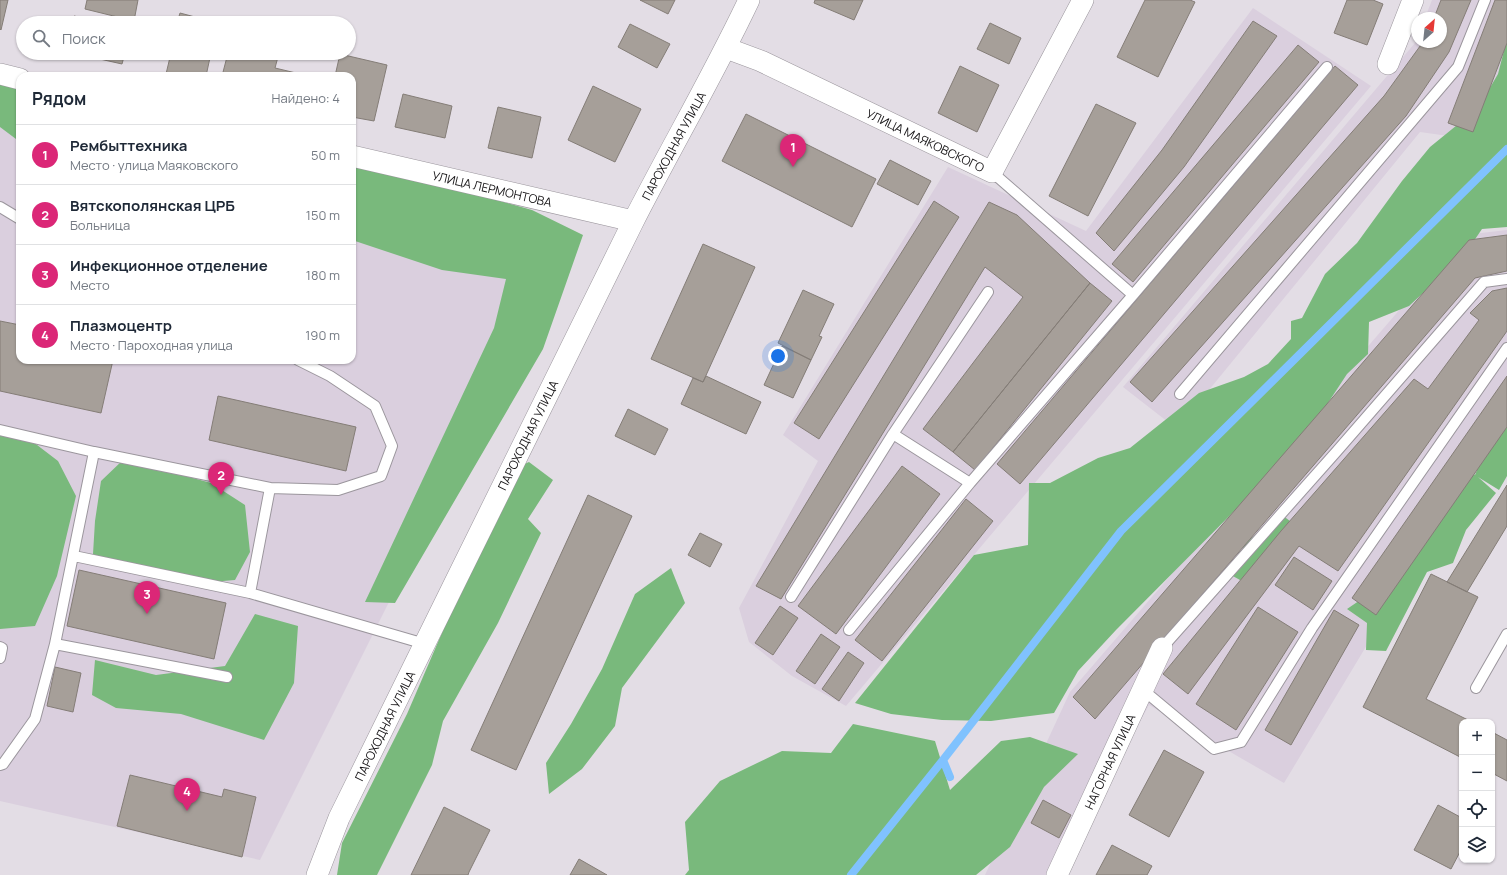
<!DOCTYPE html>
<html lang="ru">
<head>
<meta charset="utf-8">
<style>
	body { margin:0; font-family:Manrope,sans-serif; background:#f2f2f3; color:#1f2937 }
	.controls { position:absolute; right:12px; bottom:12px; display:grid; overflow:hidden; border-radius:8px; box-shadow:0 1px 3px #0004 }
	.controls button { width:36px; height:36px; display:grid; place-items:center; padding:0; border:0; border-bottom:1px solid #e0e1e3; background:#fff; color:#1f2937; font:20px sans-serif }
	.compass { position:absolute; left:1411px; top:12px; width:36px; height:36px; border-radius:50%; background:#fff; box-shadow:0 1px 3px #0004; rotate:27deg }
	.you { position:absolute; left:778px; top:356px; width:14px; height:14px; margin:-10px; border:3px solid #fff; border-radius:50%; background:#1a73e8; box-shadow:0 0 0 6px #1a73e833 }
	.badge { display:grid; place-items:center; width:26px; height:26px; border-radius:50%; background:#db2777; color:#fff; font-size:13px; font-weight:700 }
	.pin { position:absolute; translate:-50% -33px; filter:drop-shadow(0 1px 2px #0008) }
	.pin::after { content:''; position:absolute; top:21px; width:14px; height:12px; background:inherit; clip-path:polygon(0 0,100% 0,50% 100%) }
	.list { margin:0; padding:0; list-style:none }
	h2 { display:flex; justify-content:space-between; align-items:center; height:52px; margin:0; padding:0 16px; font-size:17px }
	h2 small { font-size:13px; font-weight:400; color:#747a83 }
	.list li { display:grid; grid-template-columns:26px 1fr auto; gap:12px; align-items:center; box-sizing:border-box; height:60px; padding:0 16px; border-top:1px solid #e0e1e3 }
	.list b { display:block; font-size:15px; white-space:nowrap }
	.list p { margin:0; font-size:13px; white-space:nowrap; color:#747a83 }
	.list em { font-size:13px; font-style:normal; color:#747a83 }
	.icon { flex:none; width:22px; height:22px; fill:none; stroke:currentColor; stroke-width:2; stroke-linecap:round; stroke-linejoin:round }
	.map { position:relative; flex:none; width:1507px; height:875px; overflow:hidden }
	.search { position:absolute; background:#fff; box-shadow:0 1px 3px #0004; left:16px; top:16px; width:340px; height:44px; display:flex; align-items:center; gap:10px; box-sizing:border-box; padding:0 14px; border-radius:22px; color:#747a83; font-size:15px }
	.panel { position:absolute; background:#fff; box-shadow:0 1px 3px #0004; left:16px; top:72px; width:340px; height:292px; border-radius:12px }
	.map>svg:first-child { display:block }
</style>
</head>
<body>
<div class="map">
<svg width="1507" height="875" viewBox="0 0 1507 875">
	<rect width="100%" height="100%" fill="#e3dde5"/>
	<path fill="#dacfde" d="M1432,0H1507V63L1477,140L1420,132L1177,429L1123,387L1415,43L1417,37V42H1441V18H1425Z
		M1253,8L1371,86L846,706L792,676L749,642L739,608L818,461L783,435L948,167L1086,231Z
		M0,111L20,115V360H352V185L574,232L260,860L0,801Z
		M1507,230V447L1379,625L1284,783L1149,705L1056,875H985L1070,692L1464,235Z"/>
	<path fill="#79b97c" d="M1507,39V227L1482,229L1465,254L1409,306L1369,322L1368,354L1347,374L1324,409L1290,455L1116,630L1078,671L1054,713L991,721L942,720L891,714L855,703L974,555L1028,545L1029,483H1050L1098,458L1130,448L1199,393L1244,377L1268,364L1291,339V321L1302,318L1325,274L1357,243L1402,181L1430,147L1478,108L1498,74Z
		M0,82L20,85V142L0,127Z
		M352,165L441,184L532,210L583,235L543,349L395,603L365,602L494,328L506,279L442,270L352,240Z
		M1507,397V476L1499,490L1478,477L1496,493L1466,530L1453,563L1427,572L1386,651L1366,650L1367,623L1347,609L1375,590L1459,463L1475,475Z
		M0,429L24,435L58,461L76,496L57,576L35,626L0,629Z
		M124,459L211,483L245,505L250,552L235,580L199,583L113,566L93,554L95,521L101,481Z
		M529,462L553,480L528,519L541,533L498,623L443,721L432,765L377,875H337L342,843L407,714L485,533L506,472Z
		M1282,515L1307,534L1275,575L1240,580L1231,575L1245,543Z
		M671,568L685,603L622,688L615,726L582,769L549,794L546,763L571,724L602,669L635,594Z
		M255,614L298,626L294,683L264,740L181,714L116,708L92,695L95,660L156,675L225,666Z
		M853,724L935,741L950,790L1001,741L1030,737L1078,754L1044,787L1010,847L976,875H685L689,870L685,822L720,781L782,751L831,753Z"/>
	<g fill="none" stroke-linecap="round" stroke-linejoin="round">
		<path stroke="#80c2fe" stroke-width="8" d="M943,760L950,777
			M851,875L943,760L1121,531L1507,149"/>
	</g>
	<path fill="#a69f99" stroke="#847d77" d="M0,0H8L1,30L0,29Z
		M87,0H138L134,21L85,9Z
		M640,0H675L668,14Z
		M815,0H863L854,20L814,3Z
		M1145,0H1190L1195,2L1158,77L1117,57Z
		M1347,0H1373L1383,4L1367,45L1334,33Z
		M1441,0H1471L1449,52L1406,116L1152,402L1130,382L1384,96L1423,42H1441V18H1434Z
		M1495,0H1507V43L1473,132L1448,123Z
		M180,13L210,21L209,23H177Z
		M74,16L105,23H73Z
		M1253,21L1277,36L1184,167L1114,251L1096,233L1162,150Z
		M990,23L1021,38L1009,64L977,49Z
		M630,24L670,44L657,68L618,47Z
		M1298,45L1319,62L1133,282L1112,264Z
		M73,53H125L122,64Z
		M171,53H211L206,76H175L166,74Z
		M228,53H279L275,68L296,73L295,76H222Z
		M340,54L387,65L374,121L352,117V76H335Z
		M960,66L999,85L977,132L938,113Z
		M1335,66L1358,85L1020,484L997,464Z
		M593,86L641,109L615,162L568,140Z
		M403,94L452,106L445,138L395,127Z
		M1096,104L1136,123L1088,216L1049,196Z
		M498,107L541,117L532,158L488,148Z
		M746,114L876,179L852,227L722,161Z
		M890,160L931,181L918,205L877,184Z
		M934,201L959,217L819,439L794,423Z
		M989,202L1017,215L1090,283L953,452L923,429L1023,297L985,267L781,599L756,586Z
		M1507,235V271L1475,278L1095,719L1073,697L1469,240Z
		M703,244L755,267L703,382L651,359Z
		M1090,283L1112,301L975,470L953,452Z
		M1507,288V331L1338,571L1299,546L1188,694L1163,674L1281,531L1414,379L1428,389L1479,320L1470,313L1492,291Z
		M803,290L834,304L819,336L822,337L811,360L778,343Z
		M0,321L20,325V360H113L101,413L0,391Z
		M782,346L811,360L793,398L764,385Z
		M706,376L761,402L746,434L681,404L693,378L703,382Z
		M1507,376V427L1376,615L1352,598Z
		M218,396L356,427L346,471L209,440Z
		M628,409L668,429L655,455L615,436Z
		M902,466L940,494L836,634L798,606Z
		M1507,485V526L1467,592L1447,582Z
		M588,495L632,516L516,770L471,750Z
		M966,499L993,521L882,661L855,640Z
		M700,533L722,544L710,567L688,555Z
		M1294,557L1332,581L1313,610L1275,585Z
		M79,570L226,603L214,659L67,626Z
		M1431,574L1478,597L1426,699L1472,722H1462V758L1363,707Z
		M780,606L798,618L773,655L755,643Z
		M1258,607L1298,632L1236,730L1196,704Z
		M1334,610L1359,625L1291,745L1265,730Z
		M821,634L840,647L815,684L796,671Z
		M848,652L864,663L839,701L822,689Z
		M55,667L81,673L73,712L47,706Z
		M1492,732L1507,740V781L1492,773Z
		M1164,750L1204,772L1169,837L1129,815Z
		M130,775L222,797L224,789L256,797L242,857L117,826Z
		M1043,800L1071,815L1059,838L1031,823Z
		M1438,805L1462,818V848L1451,869L1414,850Z
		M444,807L490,830L469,872L468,875H411Z
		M1112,845L1152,866L1147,875H1096Z
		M579,859L607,875H570Z"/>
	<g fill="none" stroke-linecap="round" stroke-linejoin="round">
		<defs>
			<path id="service" d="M0,207L20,219
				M1133,295L1327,67
				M1180,394L1458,67L1485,0
				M0,430L94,452L55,644L35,719L3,764L0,765
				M893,434L970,483L1133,295L992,172
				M94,452L270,488
				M74,556L250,593L270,488L338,490L381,476L392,446L375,406L330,376L298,360
				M250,593L425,644
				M791,597L893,434L988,292
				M849,630L970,483
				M55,644L227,677
				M0,647L2,648L0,658
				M1162,648L1337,451L1484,282L1507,279
				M1476,688L1507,634
				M1142,689L1214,749L1241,742L1312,628L1507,348"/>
			<g id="minor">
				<path id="s1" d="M726,48L761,61L992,172L1083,0"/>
				<path d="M1388,64L1413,0"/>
				<path d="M0,74L20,79"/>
				<path id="s2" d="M352,156L633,221"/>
				<path id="s3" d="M317,875L339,818C437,620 533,422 632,224C670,149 713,76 749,0"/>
				<path id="s4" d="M1057,875L1162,648"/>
			</g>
		</defs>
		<use href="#service" stroke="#9b969d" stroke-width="12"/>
		<use href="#minor" stroke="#9b969d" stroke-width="22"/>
		<use href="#service" stroke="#fff" stroke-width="10"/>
		<use href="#minor" stroke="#fff" stroke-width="21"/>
	</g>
	<g text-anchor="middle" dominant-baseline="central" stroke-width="4" stroke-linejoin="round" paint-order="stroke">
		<g font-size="12" fill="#161416" stroke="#f0eaf2">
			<text stroke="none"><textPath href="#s1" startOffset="220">УЛИЦА МАЯКОВСКОГО</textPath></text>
			<text stroke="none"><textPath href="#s3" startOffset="812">ПАРОХОДНАЯ УЛИЦА</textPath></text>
			<text stroke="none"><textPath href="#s2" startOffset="144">УЛИЦА ЛЕРМОНТОВА</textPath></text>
			<text stroke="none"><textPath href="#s3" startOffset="488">ПАРОХОДНАЯ УЛИЦА</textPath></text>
			<text stroke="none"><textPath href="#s3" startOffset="164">ПАРОХОДНАЯ УЛИЦА</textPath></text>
			<text stroke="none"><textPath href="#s4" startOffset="125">НАГОРНАЯ УЛИЦА</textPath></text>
		</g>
	</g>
</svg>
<div class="controls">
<button>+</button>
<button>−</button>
<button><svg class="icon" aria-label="locate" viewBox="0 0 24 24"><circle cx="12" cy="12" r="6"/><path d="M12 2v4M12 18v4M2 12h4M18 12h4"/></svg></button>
<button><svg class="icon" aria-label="layers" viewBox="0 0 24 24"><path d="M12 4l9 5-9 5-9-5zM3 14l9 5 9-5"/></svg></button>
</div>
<svg class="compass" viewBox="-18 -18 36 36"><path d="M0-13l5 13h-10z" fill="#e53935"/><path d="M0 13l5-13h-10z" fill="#747a83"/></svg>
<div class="you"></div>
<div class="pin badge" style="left:793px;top:167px">1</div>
<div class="pin badge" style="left:221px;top:495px">2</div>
<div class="pin badge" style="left:147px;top:614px">3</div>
<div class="pin badge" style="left:187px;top:811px">4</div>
<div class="search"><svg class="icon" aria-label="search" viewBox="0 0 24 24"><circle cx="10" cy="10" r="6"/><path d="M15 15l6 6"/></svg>Поиск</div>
<section class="panel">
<h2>Рядом<small>Найдено: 4</small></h2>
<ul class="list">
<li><span class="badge">1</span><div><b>Рембыттехника</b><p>Место · улица Маяковского</p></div><em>50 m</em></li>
<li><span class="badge">2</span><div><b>Вятскополянская ЦРБ</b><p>Больница</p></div><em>150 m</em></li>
<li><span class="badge">3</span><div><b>Инфекционное отделение</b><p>Место</p></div><em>180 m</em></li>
<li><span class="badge">4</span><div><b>Плазмоцентр</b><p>Место · Пароходная улица</p></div><em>190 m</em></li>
</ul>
</section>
</div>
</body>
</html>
